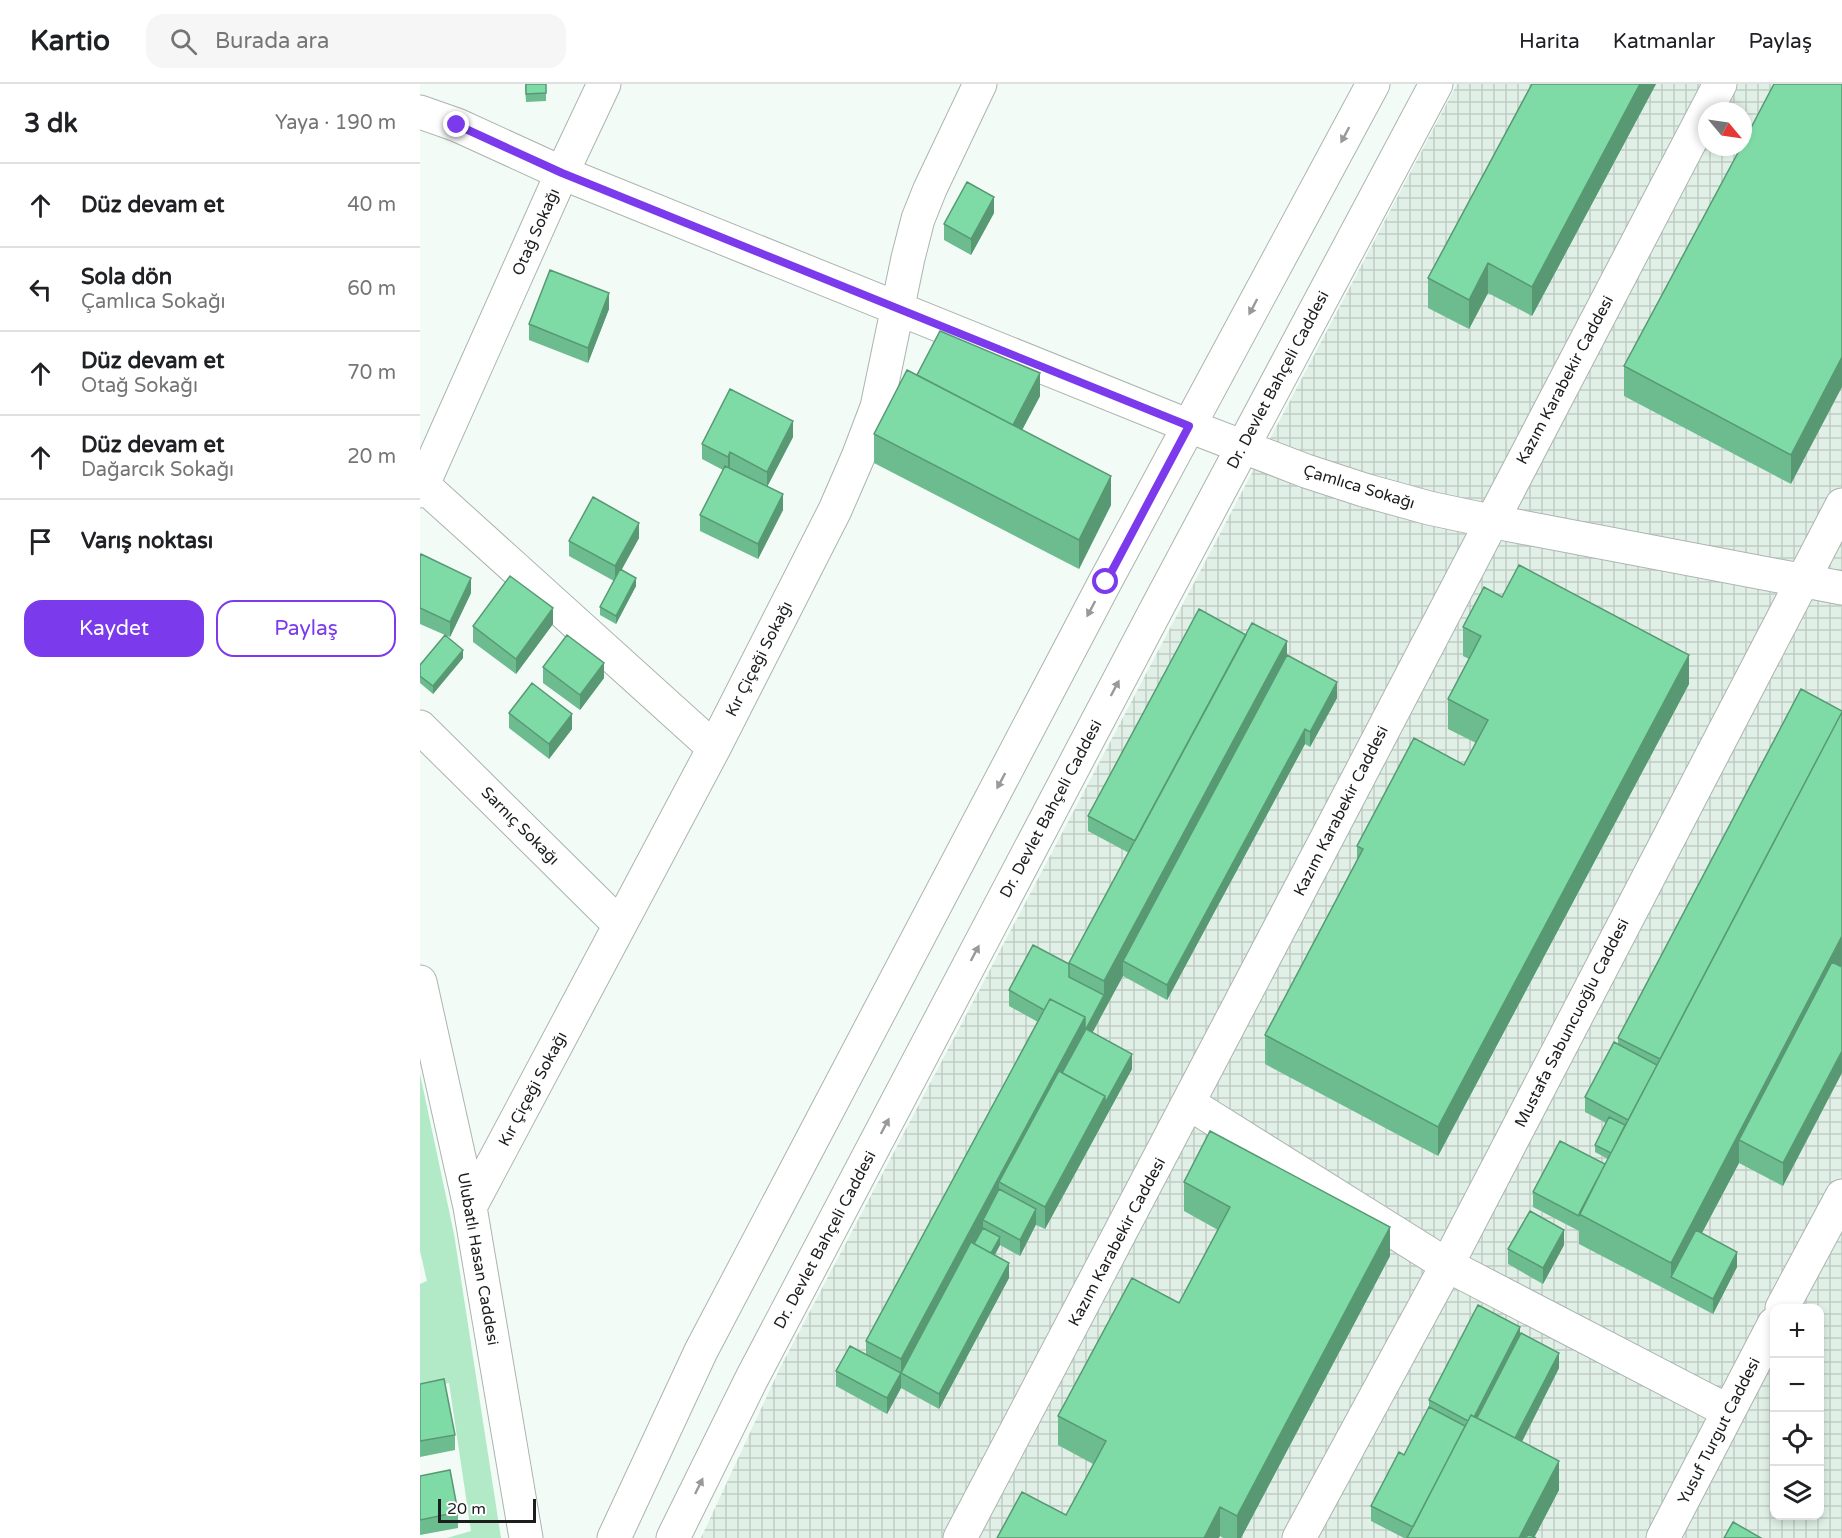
<!DOCTYPE html>
<html lang="tr">
<head>
<meta charset="utf-8">
<style>
	body { margin:0; font-family:"Varela Round",sans-serif; background:#f6f6f6; color:#202124 }
	.controls { position:absolute; right:18px; bottom:18px; display:grid; overflow:hidden; border-radius:12px; box-shadow:0 3px 9px #0003 }
	.controls button { width:54px; height:54px; display:grid; place-items:center; padding:0; border:0; border-bottom:2px solid #e0e0e0; background:#fff; color:#202124; font:30px sans-serif }
	.compass { position:absolute; left:1278px; top:18px; width:54px; height:54px; border-radius:50%; background:#fff; box-shadow:0 3px 9px #0003; rotate:119deg }
	.scale { position:absolute; left:18px; bottom:15px; width:98px; box-sizing:border-box; padding-left:6px; border:3px solid #1b1e1c; border-top:0; font-size:16px; line-height:21px; white-space:nowrap; color:#1b1e1c; -webkit-text-stroke:4px #fff; paint-order:stroke }
	.stop { position:absolute; width:18px; height:18px; margin:-14px; border:4px solid #7c3aed; border-radius:50%; background:#fff }
	.stop.end { background:#7c3aed; border-color:#fff; box-shadow:0 2px 6px #0008 }
	.list { margin:0; padding:0; list-style:none }
	h2 { display:flex; justify-content:space-between; align-items:center; height:78px; margin:0; padding:0 24px; font-size:26px }
	h2 small { font-size:20px; font-weight:400; color:#757577 }
	.list li { display:grid; grid-template-columns:39px 1fr auto; gap:18px; align-items:center; box-sizing:border-box; height:84px; padding:0 24px; border-top:2px solid #e0e0e0 }
	.list b { display:block; font-size:22px; white-space:nowrap }
	.list p { margin:0; font-size:20px; white-space:nowrap; color:#757577 }
	.list em { font-size:20px; font-style:normal; color:#757577 }
	.actions { display:flex; gap:12px; padding:18px 24px }
	.actions a { flex:1; padding:14px 0; border:2px solid #7c3aed; border-radius:18px; text-align:center; font-size:21px; color:#7c3aed }
	.actions .main { background:#7c3aed; color:#fff }
	.icon { flex:none; width:33px; height:33px; fill:none; stroke:currentColor; stroke-width:2; stroke-linecap:round; stroke-linejoin:round }
	.map { position:relative; flex:none; width:1422px; height:1454px; overflow:hidden }
	header { display:flex; align-items:center; gap:36px; box-sizing:border-box; height:84px; padding:0 30px; background:#fff; border-bottom:2px solid #e0e0e0 }
	header strong { font-size:28px }
	nav { display:flex; gap:33px; margin-inline-start:auto; font-size:21px }
	.search { width:420px; height:54px; background:#f6f6f6; display:flex; align-items:center; gap:15px; box-sizing:border-box; padding:0 21px; border-radius:18px; color:#757577; font-size:22px }
	main { display:flex }
	aside { flex:1; background:#fff }
	.map>svg:first-child { display:block }
</style>
</head>
<body>
<header>
<strong>Kartio</strong>
<div class="search"><svg class="icon" aria-label="search" viewBox="0 0 24 24"><circle cx="10" cy="10" r="6"/><path d="M15 15l6 6"/></svg>Burada ara</div>
<nav><a>Harita</a><a>Katmanlar</a><a>Paylaş</a></nav>
</header>
<main>
<aside>
<h2>3 dk<small>Yaya · 190 m</small></h2>
<ul class="list">
<li><svg class="icon" aria-label="ahead" viewBox="0 0 24 24"><path d="M12 20V5M6 11l6-6 6 6"/></svg><div><b>Düz devam et</b></div><em>40 m</em></li>
<li><svg class="icon" aria-label="left" viewBox="0 0 24 24"><path d="M17 20v-9H6M10 6l-5 5 5 5"/></svg><div><b>Sola dön</b><p>Çamlıca Sokağı</p></div><em>60 m</em></li>
<li><svg class="icon" aria-label="ahead" viewBox="0 0 24 24"><path d="M12 20V5M6 11l6-6 6 6"/></svg><div><b>Düz devam et</b><p>Otağ Sokağı</p></div><em>70 m</em></li>
<li><svg class="icon" aria-label="ahead" viewBox="0 0 24 24"><path d="M12 20V5M6 11l6-6 6 6"/></svg><div><b>Düz devam et</b><p>Dağarcık Sokağı</p></div><em>20 m</em></li>
<li><svg class="icon" aria-label="arrive" viewBox="0 0 24 24"><path d="M6 21V4h12l-3 4 3 4H6"/></svg><div><b>Varış noktası</b></div></li>
</ul>
<div class="actions"><a class="main">Kaydet</a><a>Paylaş</a></div>
</aside>
<div class="map">
<svg width="1422" height="1454" viewBox="0 0 1422 1454">
	<defs>
		<pattern id="industrial-grid" width="8" height="8" patternUnits="userSpaceOnUse" patternTransform="scale(1.5)"><rect width="8" height="8" fill="#e0f0e6"/><path d="M0 4h8M4 0v8" fill="none" stroke="#c0cdc5"/></pattern>
	</defs>
	<rect width="100%" height="100%" fill="#f2fbf5"/>
	<path fill="url(#industrial-grid)" fill-rule="evenodd" d="M1037,0H1422V1454H281L360,1284ZM1287,27H1323V63H1287ZM1354,1224H1400V1432H1354Z"/>
	<path fill="#b2e9c7" d="M0,990L34,1150L81,1454H27L51,1447L29,1299L0,1305V1200L7,1197L0,1167Z"/>
	<g fill="none" stroke-linecap="round" stroke-linejoin="round">
		<defs>
			<path id="minor" d="M0,28L37,41L142,89L184,0
				M3,401L294,664
				M0,407L142,89L769,342L886,387L944,406L1009,424L1070,437L1422,504
				M0,643L200,841
				M0,898L50,1123L106,1454
				M770,1020L1027,1181L1308,1327
				M50,1123L294,664L415,426L438,373L457,323L488,174L498,135L510,105L560,0
				M1362,1224L1422,1112
				M194,1454L281,1267L685,498L953,0
				M253,1454L332,1294L737,524L1016,0
				M540,1454C796,971 1046,484 1300,0
				M879,1454L1027,1181L1422,421
				M1243,1454L1354,1240"/>
		</defs>
		<use href="#minor" stroke="#acb4af" stroke-width="35"/>
		<use href="#minor" stroke="#fff" stroke-width="33"/>
	</g>
	<path fill="#6cbc8f" d="M105,0H126V17L106,18Z
		M1112,0H1236L1112,232L1068,209L1049,245L1008,224V194Z
		M1422,0L1371,400L1204,312V282Z
		M574,129L551,171L524,156V140Z
		M189,225L168,279L109,256V240Z
		M497,291L620,312L602,346L691,421L659,485L454,379V350Z
		M373,353L347,403L363,426L338,475L280,447V431L303,386L282,375V360Z
		M219,454L201,486L216,502L196,540L180,531V523L194,497L149,472V457Z
		M0,472L51,509L30,553L25,551L43,574L13,610L0,599V581L25,551L0,540Z
		M1082,513L1269,600L1018,1072L845,980V951L937,777V762L1044,681L1056,659L1028,645V615L1049,575L1043,572V543Z
		M133,540L96,590L53,558V542Z
		M826,551L867,571L917,614L890,663L885,660L747,916L703,892L672,949L712,985L625,1145L616,1141L600,1172L580,1161L575,1171L589,1194L519,1325L481,1304L467,1330L416,1302V1287L446,1271V1257L618,938L589,922V906L649,880L709,769L668,747V732Z
		M123,583L184,594L160,626L123,599Z
		M89,629L152,645L129,675L89,644Z
		M1422,883L1363,1102L1319,1079L1282,1149L1317,1183L1293,1230L1159,1160V1147L1113,1123V1108L1185,1080L1188,1075L1175,1068V1061L1186,1039L1165,1028V1013L1198,961V954Z
		M764,1098L970,1172L821,1454H803L800,1452L646,1431L673,1380L638,1361V1332L759,1219L798,1146L764,1127Z
		M1144,1161L1123,1200L1088,1180V1165Z
		M1100,1250L1139,1284L1102,1358L1139,1406L1114,1453L1116,1454H984L951,1437V1422L984,1371L1009,1323V1316Z
		M0,1300L35,1351V1366L0,1373Z
		M0,1392L38,1428V1444L0,1451Z"/>
	<path fill="#589974" d="M1220,0H1236L1112,232V203Z
		M574,113V129L551,171V155Z
		M1068,179V209L1049,245V216Z
		M189,209V225L168,279V264Z
		M1422,273V303L1371,400V371Z
		M620,289V312L590,369V346Z
		M373,337V353L347,403V388Z
		M310,368V384L308,389V373Z
		M691,392V421L659,485V456Z
		M363,410V426L338,475V460Z
		M219,439V454L195,498V482Z
		M51,494V509L30,553V538Z
		M216,494V502L196,540V532Z
		M133,524V540L96,590V575Z
		M867,557V587L703,877V892L684,927V897Z
		M43,566V574L13,610V602Z
		M1269,571V600L1018,1072V1043Z
		M184,579V594L160,626V611Z
		M917,598V614L890,663V648Z
		M152,630V645L129,675V660Z
		M885,645V660L747,916V901Z
		M1422,852V882L1328,1061L1319,1056V1079L1257,1196L1251,1193V1179Z
		M684,911V927L666,961V945Z
		M665,933V963L579,1098V1121L563,1136V1152L481,1289V1304L467,1330V1314L481,1289V1275Z
		M1422,967V989L1363,1102V1079Z
		M712,970V985L625,1145V1123L685,1012Z
		M616,1125V1140L600,1172V1156Z
		M970,1143V1172L821,1454H817V1432Z
		M1144,1146V1161L1123,1200V1184Z
		M580,1153V1161L568,1183V1175Z
		M1317,1168V1183L1293,1230V1215Z
		M589,1179V1194L519,1325V1310Z
		M1100,1243V1266L1057,1349L1051,1338Z
		M1139,1269V1284L1090,1381V1365Z
		M1139,1377V1406L1114,1454H1099Z
		M800,1423V1452L799,1454H784Z"/>
	<path fill="#7edba6" stroke="#589974" stroke-width="1.5" d="M106,0H126V9L106,10Z
		M1112,0H1220L1112,203L1068,179L1049,216L1008,194Z
		M1354,0H1422V273L1371,371L1204,282L1321,63H1323V59Z
		M547,98L574,113L551,155L524,140Z
		M130,186L189,209L168,264L109,240Z
		M520,247L620,289L593,341L497,291Z
		M487,286L691,392L659,456L454,350Z
		M310,305L373,337L347,388L310,368L308,373L282,360Z
		M305,382L363,410L338,460L280,431Z
		M173,413L219,439L195,482L149,457Z
		M1,470L51,494L30,538L0,524V472Z
		M1099,481L1269,571L1018,1043L845,951L943,765L937,762L994,654L1044,681L1068,636L1028,615L1061,552L1043,543L1064,503L1082,513Z
		M200,485L216,494L196,532L180,523Z
		M90,492L133,524L96,575L53,542Z
		M779,525L826,551L715,757L668,732Z
		M832,539L867,557L684,897L649,879Z
		M25,551L43,566L13,602L0,592V581Z
		M147,551L184,579L160,611L123,583Z
		M867,571L917,598L890,648L885,645L747,901L703,877Z
		M112,599L152,630L129,660L89,629Z
		M1381,605L1422,627V628L1240,975L1198,954Z
		M1422,628V852L1251,1179L1159,1130Z
		M613,861L649,880V893L684,911L666,945L712,970L685,1019V1012L642,989L665,947V933L630,915L624,926L589,906Z
		M1412,878L1422,883V967L1363,1079L1319,1056Z
		M630,915L665,933L481,1275L446,1257Z
		M1194,958L1237,981L1208,1036L1165,1013Z
		M639,987L685,1012L625,1123L579,1098Z
		M1189,1033L1205,1041L1191,1069L1175,1061Z
		M790,1047L970,1143L817,1432L800,1423L784,1454H577L602,1408L646,1431L686,1357L638,1332L712,1194L759,1219L810,1123L764,1098Z
		M1140,1057L1185,1080L1159,1132L1113,1108Z
		M579,1105L616,1125L600,1156L563,1136Z
		M1110,1127L1144,1146L1123,1184L1088,1165Z
		M563,1144L580,1153L571,1169L554,1160Z
		M1276,1146L1317,1168L1293,1215L1251,1193Z
		M551,1158L589,1179L519,1310L481,1289Z
		M1058,1221L1100,1243L1054,1333L1051,1331L1048,1337L1009,1316Z
		M1101,1249L1139,1269L1095,1354L1057,1334Z
		M430,1262L481,1289L467,1314L416,1287Z
		M24,1295L35,1351L0,1357V1300Z
		M1009,1323L1045,1342L993,1443L951,1422L979,1368L984,1371Z
		M1051,1331L1139,1377L1099,1454H987Z
		M30,1386L38,1428L0,1436V1392Z
		M1313,1438L1341,1454H1304Z
		M1108,1450L1116,1454H1106Z"/>
	<defs><path id="oneway-solid" d="M-6-.8H1V-3.2L6.5 0L1 3.2V.8H-6Z" transform="scale(1.5)"/></defs>
	<g fill="#989a99">
		<use href="#oneway-solid" transform="translate(925 51) rotate(118)"/>
		<use href="#oneway-solid" transform="translate(833 223) rotate(118)"/>
		<use href="#oneway-solid" transform="translate(671 525) rotate(118)"/>
		<use href="#oneway-solid" transform="translate(695 604) rotate(-62)"/>
		<use href="#oneway-solid" transform="translate(581 697) rotate(118)"/>
		<use href="#oneway-solid" transform="translate(555 869) rotate(-62)"/>
		<use href="#oneway-solid" transform="translate(465 1042) rotate(-62)"/>
		<use href="#oneway-solid" transform="translate(279 1402) rotate(-64)"/>
	</g>
	<g fill="none" stroke-linecap="round" stroke-linejoin="round">
		<path stroke="#7c3aed" stroke-width="8" d="M37,41L142,89L769,342L686,498"/>
	</g>
	<g text-anchor="middle" dominant-baseline="central" stroke-width="6" stroke-linejoin="round" paint-order="stroke">
		<g font-size="16" fill="#1b1e1c" stroke="#fff">
			<text transform="translate(116 148) rotate(-66)">Otağ Sokağı</text>
			<text transform="translate(858 296) rotate(-62)">Dr. Devlet Bahçeli Caddesi</text>
			<text transform="translate(1145 296) rotate(-62)">Kazım Karabekir Caddesi</text>
			<text transform="translate(939 403) rotate(17)">Çamlıca Sokağı</text>
			<text transform="translate(339 575) rotate(-63)">Kır Çiçeği Sokağı</text>
			<text transform="translate(631 725) rotate(-62)">Dr. Devlet Bahçeli Caddesi</text>
			<text transform="translate(921 727) rotate(-63)">Kazım Karabekir Caddesi</text>
			<text transform="translate(100 742) rotate(45)">Sarnıç Sokağı</text>
			<text transform="translate(1152 939) rotate(-63)">Mustafa Sabuncuoğlu Caddesi</text>
			<text transform="translate(113 1005) rotate(-62)">Kır Çiçeği Sokağı</text>
			<text transform="translate(405 1156) rotate(-62)">Dr. Devlet Bahçeli Caddesi</text>
			<text transform="translate(697 1158) rotate(-62)">Kazım Karabekir Caddesi</text>
			<text transform="translate(58 1175) rotate(80)">Ulubatlı Hasan Caddesi</text>
			<text transform="translate(1299 1347) rotate(-63)">Yusuf Turgut Caddesi</text>
		</g>
	</g>
</svg>
<div class="controls">
<button>+</button>
<button>−</button>
<button><svg class="icon" aria-label="locate" viewBox="0 0 24 24"><circle cx="12" cy="12" r="6"/><path d="M12 2v4M12 18v4M2 12h4M18 12h4"/></svg></button>
<button><svg class="icon" aria-label="layers" viewBox="0 0 24 24"><path d="M12 4l9 5-9 5-9-5zM3 14l9 5 9-5"/></svg></button>
</div>
<svg class="compass" viewBox="-18 -18 36 36"><path d="M0-13l5 13h-10z" fill="#e53935"/><path d="M0 13l5-13h-10z" fill="#757577"/></svg>
<div class="scale">20 m</div>
<div class="stop" style="left:686px;top:498px"></div>
<div class="stop end" style="left:37px;top:41px"></div>
</div>
</main>
</body>
</html>
